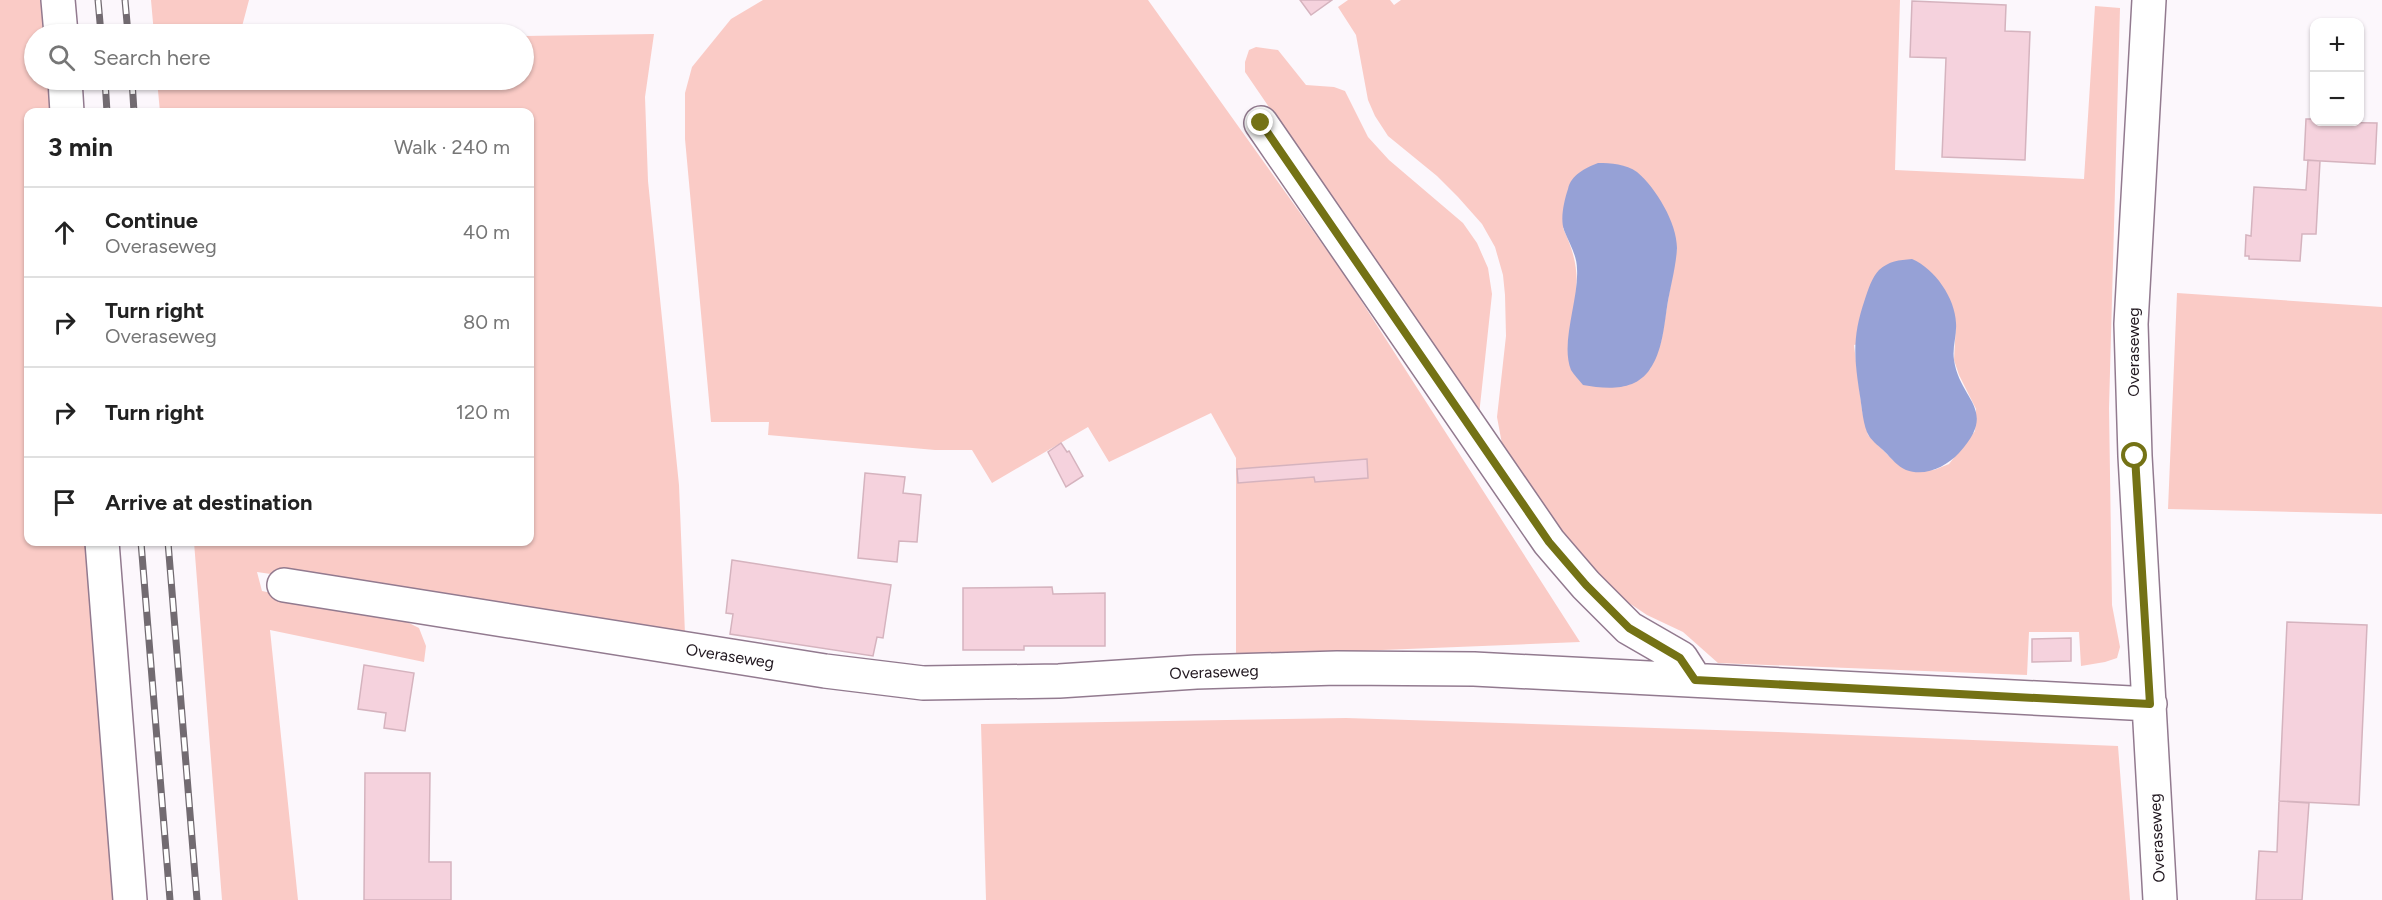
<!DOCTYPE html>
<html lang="en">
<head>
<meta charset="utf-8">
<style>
	body { margin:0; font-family:Figtree,sans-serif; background:#f2f2f2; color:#222 }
	.controls { position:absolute; right:18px; top:18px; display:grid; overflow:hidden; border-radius:12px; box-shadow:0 2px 4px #0004 }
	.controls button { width:54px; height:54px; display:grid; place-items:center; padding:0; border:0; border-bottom:2px solid #e0e0e0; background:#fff; color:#222; font:30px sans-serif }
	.stop { position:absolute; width:18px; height:18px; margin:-14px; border:4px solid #747215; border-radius:50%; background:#fff }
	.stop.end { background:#747215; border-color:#fff; box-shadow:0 2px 6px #0008 }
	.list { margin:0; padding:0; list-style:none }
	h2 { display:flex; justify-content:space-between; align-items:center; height:78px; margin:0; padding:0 24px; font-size:26px }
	h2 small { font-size:20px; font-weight:400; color:#767676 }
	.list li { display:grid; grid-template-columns:39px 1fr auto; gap:18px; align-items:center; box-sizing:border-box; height:90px; padding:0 24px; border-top:2px solid #e0e0e0 }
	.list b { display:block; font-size:22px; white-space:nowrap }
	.list p { margin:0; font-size:20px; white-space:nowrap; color:#767676 }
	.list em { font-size:20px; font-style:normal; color:#767676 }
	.icon { flex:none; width:33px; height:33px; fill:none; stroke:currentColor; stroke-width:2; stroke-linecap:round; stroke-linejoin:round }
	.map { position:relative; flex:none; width:2382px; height:900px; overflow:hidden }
	.search { position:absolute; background:#fff; box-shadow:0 2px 4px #0004; left:24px; top:24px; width:510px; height:66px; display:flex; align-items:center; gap:15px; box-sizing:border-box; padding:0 21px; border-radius:33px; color:#767676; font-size:22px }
	.panel { position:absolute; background:#fff; box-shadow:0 2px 4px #0004; left:24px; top:108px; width:510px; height:438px; border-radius:12px }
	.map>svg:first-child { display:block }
</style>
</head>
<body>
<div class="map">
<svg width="2382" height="900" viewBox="0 0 2382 900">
	<rect width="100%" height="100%" fill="#fcf7fc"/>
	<path fill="#facbc6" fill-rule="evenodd" d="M0,0H49L51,34H34V80H55L58,112H28V542H92L120,900H0Z
		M151,0H249L240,34H154Z
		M763,0H1148L1346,277L1580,642L1236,656V458L1211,413L1109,462L1088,427L992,483L972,450H935L768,435L769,422H711L685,139V93L692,67L731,19Z
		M1348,0H1390L1394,5L1401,0H1900L1895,170L2084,179L2095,6L2120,8L2109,408L2112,605L2120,647L2117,658L2105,662L2081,666L2079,632H2029L2027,675L1718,663L1683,632L1647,615L1605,587L1551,522L1502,444L1497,417L1506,336L1505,295L1503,275L1495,247L1482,224L1458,197L1437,176L1388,136L1375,116L1368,100L1356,35L1338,7ZM1563,228L1677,247L1661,342L1650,369L1572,324C1578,283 1581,267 1563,228ZM1956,323L1954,360L1959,375L1976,409L1975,431L1949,464L1934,470L1915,471L1895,462L1868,435L1862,410L1854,345Z
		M654,34L645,97L648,181L679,485L685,634L257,572L262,591L401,619L419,628L426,646L424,662L270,630L298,900H222L194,542H530V112H160L157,80H524V36Z
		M1256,47L1278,50L1306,85L1334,87L1345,91L1368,137L1389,160L1463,223L1477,243L1488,268L1492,294L1479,415L1245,72V62L1249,50Z
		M2177,293L2382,307V514L2168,509Z
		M1346,718L1778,732L2118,746L2130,900H986L981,724Z"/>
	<path fill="#96a1d6" d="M1598,163C1611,163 1626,164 1637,172C1656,188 1677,223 1677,248C1676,267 1670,288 1667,307C1664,327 1662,352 1650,369C1635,392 1606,389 1583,385C1579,380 1574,375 1571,370C1560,343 1579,299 1577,269C1577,255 1569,243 1564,230C1560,219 1564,201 1568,189C1571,175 1585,168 1598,163Z
		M1912,259C1935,269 1955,298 1956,323C1957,335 1952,348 1954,360C1960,401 1999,409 1959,453C1946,467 1925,477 1906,470C1898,467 1891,458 1885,452C1880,447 1873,442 1869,436C1863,426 1862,408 1860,396C1854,357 1852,337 1865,299C1868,290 1872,277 1879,270C1889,261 1899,260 1912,259Z"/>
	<path fill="#f5d2dd" stroke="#d5b3be" stroke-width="1.5" d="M1300,0H1332L1311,15Z
		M1912,1L2006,5L2005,31L2030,32L2025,160L1942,157L1946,58L1910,57Z
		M2306,119H2314V122L2377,123L2375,164L2304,160Z
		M2308,160L2320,161L2316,234H2302L2300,261L2249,259V256H2245L2246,235L2251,236L2254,187L2306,190Z
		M1061,443L1067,452L1069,451L1083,476L1066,487L1048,452Z
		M1367,459L1368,478L1315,482L1314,477L1238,483L1237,469Z
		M865,473L905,477L903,493L921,495L917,542L899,541L897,562L858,558Z
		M732,560L891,585L883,638L877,637L873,656L730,634L733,614L726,613Z
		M1052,587L1053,594L1105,593V646H1024V650H963V588Z
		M2287,622L2367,625L2359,805L2279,801Z
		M2071,638V661L2032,662V639Z
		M364,665L414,673L405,731L384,728L386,713L358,709Z
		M365,773H430L429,862H451V900H364Z
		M2279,801L2309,803L2302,900H2256L2259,851L2277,852Z"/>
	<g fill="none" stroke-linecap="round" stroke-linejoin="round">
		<defs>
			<path id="minor" d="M58,0L61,34
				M2149,0L2131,324L2135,456L2160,900
				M65,80L67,112
				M1261,123L1549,542L1586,585L1629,628L1681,658L1695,680
				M102,542L130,900
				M284,585L825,671L923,683L1059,681L1196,672L1337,668L1474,669L2150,704"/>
		</defs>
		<use href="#minor" stroke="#927a8f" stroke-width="36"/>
		<use href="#minor" stroke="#fff" stroke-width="33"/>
		<defs>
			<path id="rail" d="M98,0L101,34
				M125,0L128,34
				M105,80L107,112
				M132,80L134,112
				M141,542L170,900
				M168,542L197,900"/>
		</defs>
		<use href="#rail" stroke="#726b71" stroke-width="7"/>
		<use href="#rail" stroke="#fff" stroke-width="4.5" stroke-dasharray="14" stroke-linecap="butt"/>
	</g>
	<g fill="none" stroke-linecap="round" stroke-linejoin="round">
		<path stroke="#747215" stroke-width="8" d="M1261,123L1549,542L1586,585L1629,628L1680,658L1695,680L2150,704L2135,456"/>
	</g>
	<g text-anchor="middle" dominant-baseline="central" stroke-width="4.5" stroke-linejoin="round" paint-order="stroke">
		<g font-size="16" fill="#20171f" stroke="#fff">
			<text transform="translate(2133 352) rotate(-90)">Overaseweg</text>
			<text transform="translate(730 656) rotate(9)">Overaseweg</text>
			<text transform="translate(1214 672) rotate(-2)">Overaseweg</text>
			<text transform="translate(2157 838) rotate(-93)">Overaseweg</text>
		</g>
	</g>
</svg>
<div class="controls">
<button>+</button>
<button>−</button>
</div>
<div class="stop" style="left:2135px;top:456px"></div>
<div class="stop end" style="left:1261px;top:123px"></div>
<div class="search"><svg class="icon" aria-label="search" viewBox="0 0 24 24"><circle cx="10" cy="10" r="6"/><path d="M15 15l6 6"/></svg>Search here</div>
<section class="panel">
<h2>3 min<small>Walk · 240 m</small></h2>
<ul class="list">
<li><svg class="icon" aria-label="ahead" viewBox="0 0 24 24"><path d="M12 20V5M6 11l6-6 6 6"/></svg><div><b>Continue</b><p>Overaseweg</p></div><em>40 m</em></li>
<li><svg class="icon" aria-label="right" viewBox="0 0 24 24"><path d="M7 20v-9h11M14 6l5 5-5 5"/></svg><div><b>Turn right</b><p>Overaseweg</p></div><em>80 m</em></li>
<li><svg class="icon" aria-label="right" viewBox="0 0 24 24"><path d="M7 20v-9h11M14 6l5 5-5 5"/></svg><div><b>Turn right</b></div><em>120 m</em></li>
<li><svg class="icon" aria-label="arrive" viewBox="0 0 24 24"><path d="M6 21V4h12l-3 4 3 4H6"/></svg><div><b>Arrive at destination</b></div></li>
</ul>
</section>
</div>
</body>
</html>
